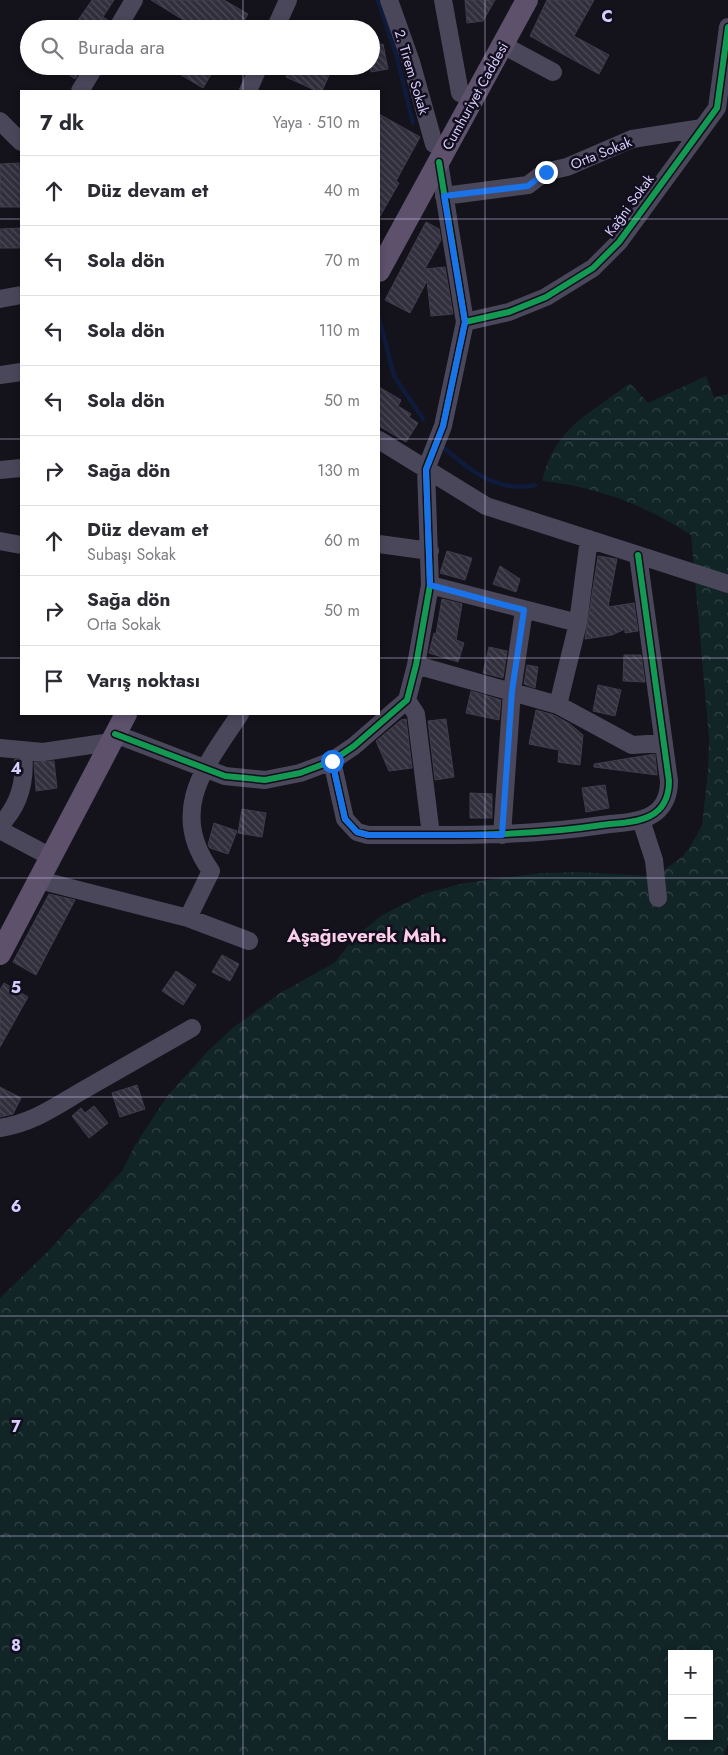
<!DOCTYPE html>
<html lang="tr">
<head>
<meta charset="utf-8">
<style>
	body { margin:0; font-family:Jost,sans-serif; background:#f7f7f7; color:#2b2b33 }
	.controls { position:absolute; right:15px; bottom:15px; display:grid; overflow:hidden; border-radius:0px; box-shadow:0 2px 8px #0003 }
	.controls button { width:45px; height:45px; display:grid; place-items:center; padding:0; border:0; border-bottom:1px solid #e1e1e2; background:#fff; color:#2b2b33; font:25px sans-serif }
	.stop { position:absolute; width:15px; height:15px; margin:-11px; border:4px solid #1a73e8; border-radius:50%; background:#fff }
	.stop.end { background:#1a73e8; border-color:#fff; box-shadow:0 1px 5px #0008 }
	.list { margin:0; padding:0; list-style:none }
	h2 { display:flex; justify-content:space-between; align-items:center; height:65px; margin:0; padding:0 20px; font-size:21px }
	h2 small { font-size:16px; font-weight:400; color:#7c7c81 }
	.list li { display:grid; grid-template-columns:32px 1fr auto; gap:15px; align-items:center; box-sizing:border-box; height:70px; padding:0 20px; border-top:1px solid #e1e1e2 }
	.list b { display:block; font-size:19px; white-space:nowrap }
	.list p { margin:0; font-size:16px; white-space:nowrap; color:#7c7c81 }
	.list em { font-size:16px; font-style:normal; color:#7c7c81 }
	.icon { flex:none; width:28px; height:28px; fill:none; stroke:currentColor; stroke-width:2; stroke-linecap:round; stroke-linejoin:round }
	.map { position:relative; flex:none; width:728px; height:1755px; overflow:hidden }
	.search { position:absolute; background:#fff; box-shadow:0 2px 8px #0003; left:20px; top:20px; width:360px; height:55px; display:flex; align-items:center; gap:12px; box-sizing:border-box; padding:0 18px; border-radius:28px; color:#7c7c81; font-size:19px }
	.panel { position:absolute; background:#fff; box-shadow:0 2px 8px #0003; left:20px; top:90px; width:360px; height:625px; border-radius:0px }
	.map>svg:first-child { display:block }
</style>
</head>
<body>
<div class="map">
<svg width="728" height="1755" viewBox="0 0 728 1755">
	<defs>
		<pattern id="forest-crowns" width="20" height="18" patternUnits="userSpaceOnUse" patternTransform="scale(1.25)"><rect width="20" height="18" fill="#112426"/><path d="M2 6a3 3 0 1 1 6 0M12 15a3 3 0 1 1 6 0" fill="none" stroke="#334346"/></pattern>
		<pattern id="building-back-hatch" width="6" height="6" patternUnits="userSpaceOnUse" patternTransform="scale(1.25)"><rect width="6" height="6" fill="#322f3d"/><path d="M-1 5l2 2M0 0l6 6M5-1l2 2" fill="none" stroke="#4f4c5a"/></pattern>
	</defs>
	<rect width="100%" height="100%" fill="#14121a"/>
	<path fill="url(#forest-crowns)" fill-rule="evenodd" d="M706,376L714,397L728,394V1744L724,1755H0V1298L50,1249L122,1171L135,1145L168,1095L208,1051L230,1030L280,993L334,963L355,937L382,915L426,893L464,883L542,873L579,872L650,876L662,871L682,857L690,847L702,825L708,770L709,739L691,535C645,505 597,487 542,481C555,426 590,414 630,383L648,403ZM672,1654H709V1736H672Z"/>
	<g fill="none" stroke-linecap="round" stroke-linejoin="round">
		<path stroke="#0f1b3a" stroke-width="4.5" d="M378,0L396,54L413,123
			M379,318L394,376L423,419
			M442,446C467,469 499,494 535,485"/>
	</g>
	<path fill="url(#building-back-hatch)" stroke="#413c4d" d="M92,0H114L103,17L109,21L106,29H72Z
		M151,0H224L248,14L239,29H198Z
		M465,0H495L483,21L467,23Z
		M547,0H594L574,36L609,55L599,74L530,36Z
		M383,44L388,69L371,72V46Z
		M57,66H82L75,79Z
		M166,66H216L203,88Z
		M291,66H316L330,73L322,91H317L286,77Z
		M379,114L420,137L396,181L399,183L379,218Z
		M19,163L21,207H0V164Z
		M426,222L439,229L441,240L425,269L445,267L453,314L431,316L427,281L410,313L385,300Z
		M21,228V248H0V229Z
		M379,387L401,400L398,406L411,414L409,417L418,423L406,442L379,426Z
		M447,551L472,558L465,580L440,573Z
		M598,556L617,559L608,607L634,603L638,631L625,633V629L612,635L585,639Z
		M500,566L520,579L516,592L493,584Z
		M442,599L462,604L456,640L464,643L458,662L429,653L434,633L436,634Z
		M489,647L507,651L503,678L483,673Z
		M624,655H641L645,682L623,681Z
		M527,665L538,667L535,688L524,684Z
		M598,685L621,690L615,716L593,711Z
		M471,691L501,700L499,720L466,713Z
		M536,710L554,715L570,724L583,735L580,765L558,762L559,750L529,744Z
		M406,719L412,768L389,771L376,741L401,720Z
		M446,719L454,777L435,780L428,721Z
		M655,754L657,775L594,767V764Z
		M54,761L57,788L36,791L34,762Z
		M605,785L609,808L586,812L582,788Z
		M470,793L492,794V818H470Z
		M242,809L266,813L262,837L238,833Z
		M214,823L237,831L228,854L210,848L208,845Z
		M49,894L75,900L36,975L13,962Z
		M222,955L239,964L230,981L212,972Z
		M176,971L196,985L183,1005L162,991Z
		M4,983L28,997L0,1047V990Z
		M137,1085L145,1109L120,1117L112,1093Z
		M0,1087L21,1098L13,1114L0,1117Z
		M94,1106L108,1123L89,1138L72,1116L81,1108L85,1113Z"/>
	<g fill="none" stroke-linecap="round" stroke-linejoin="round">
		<path stroke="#4a475b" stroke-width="18" d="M389,0L411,62L434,144
			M443,0L460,93
			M117,29L134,0
			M275,29L288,0
			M503,45L553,72
			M80,91L95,66
			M248,91L259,66
			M0,121L21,142
			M444,196L528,185L545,172L567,167L632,139L702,128
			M0,299L21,295
			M465,322L509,312L546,297L593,268L619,242L717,108L728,27
			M0,375L21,372
			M379,440L486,506L728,584
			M0,470L21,468
			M0,541L21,545
			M379,544L430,551
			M430,585L578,623
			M416,665L558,705L632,745L664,743
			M407,700L416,714L431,835
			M558,705L578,623L589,539
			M115,734L225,776L265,780L300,773L332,761L354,746L407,700L416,665L430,585L426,469L443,426L465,322L439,162
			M0,748L43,752L111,742
			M332,761L345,819L357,832L368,835C446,835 524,837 602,825C618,823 636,823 650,816C664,809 669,795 669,781L638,555
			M641,820L654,860L658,898
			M0,825C20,805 26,779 23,752
			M0,830L51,857
			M502,835L512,691L524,610
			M39,880L188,918L249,941
			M188,918L211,871C167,811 206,765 240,714
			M0,1128C36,1122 57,1105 87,1088C122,1068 157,1048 192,1028"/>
		<path stroke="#5d516c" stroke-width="22" d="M379,271L527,0
			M0,954L126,714"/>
		<defs>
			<path id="cycleway" d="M465,322L509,312L546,297L593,268L619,242L717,108L728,27
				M115,734L225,776L265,780L300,773L332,761L354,746L407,700L416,665L430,585L426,469L443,426L465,322L439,162
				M332,761L345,819L357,832L368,835C446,835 524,837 602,825C618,823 636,823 650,816C664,809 669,795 669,781L638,555"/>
		</defs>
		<use href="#cycleway" stroke="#120e1e" stroke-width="9"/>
		<use href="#cycleway" stroke="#139951" stroke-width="6"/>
	</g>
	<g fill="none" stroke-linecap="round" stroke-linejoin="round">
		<path stroke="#1a73e8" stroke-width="6" d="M332,761L345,819L357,832L368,835H502L512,691L524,610L430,585L426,470L443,426L465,322L444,196L528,186L546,172"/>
	</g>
	<path fill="none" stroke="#d7cefc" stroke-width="1" stroke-opacity="0.55" d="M243,0V29M485,0V1755M243,66V91M0,219H21M379,219H728M0,439H21M379,439H728M0,658H21M379,658H728M243,714V1755M0,878H728M0,1097H728M0,1316H728M0,1536H728"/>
	<g text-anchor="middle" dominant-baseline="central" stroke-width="5" stroke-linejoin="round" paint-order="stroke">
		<g font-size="14" fill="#d7cefc" stroke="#120e1e">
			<text transform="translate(412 72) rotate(73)">2. Tirem Sokak</text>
			<text transform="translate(475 96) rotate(-61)">Cumhuriyet Caddesi</text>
			<text transform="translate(601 153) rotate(-22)">Orta Sokak</text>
			<text transform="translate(629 205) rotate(-54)">Kağni Sokak</text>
		</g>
		<g font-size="19" font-weight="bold" fill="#fcd0e8" stroke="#120e1e">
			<text x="367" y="935">Aşağıeverek Mah.</text>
		</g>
	</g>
	<g font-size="16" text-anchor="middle" font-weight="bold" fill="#d7cefc" stroke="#120e1e" stroke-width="5" stroke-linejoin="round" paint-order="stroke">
		<text x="607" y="22">C</text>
		<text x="16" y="774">4</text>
		<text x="16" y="993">5</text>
		<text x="16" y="1212">6</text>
		<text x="16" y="1432">7</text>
		<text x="16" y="1651">8</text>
	</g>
</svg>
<div class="controls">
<button>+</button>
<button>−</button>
</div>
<div class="stop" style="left:332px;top:761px"></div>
<div class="stop end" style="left:546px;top:172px"></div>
<div class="search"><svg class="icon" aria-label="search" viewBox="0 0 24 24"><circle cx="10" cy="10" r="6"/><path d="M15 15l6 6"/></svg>Burada ara</div>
<section class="panel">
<h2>7 dk<small>Yaya · 510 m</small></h2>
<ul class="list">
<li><svg class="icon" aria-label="ahead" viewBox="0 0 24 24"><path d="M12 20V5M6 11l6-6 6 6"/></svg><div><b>Düz devam et</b></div><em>40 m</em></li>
<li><svg class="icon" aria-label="left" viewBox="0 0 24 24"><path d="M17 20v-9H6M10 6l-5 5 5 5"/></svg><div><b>Sola dön</b></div><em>70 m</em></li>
<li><svg class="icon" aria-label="left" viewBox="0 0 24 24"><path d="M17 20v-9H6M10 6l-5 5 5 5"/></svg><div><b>Sola dön</b></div><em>110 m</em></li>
<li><svg class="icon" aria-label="left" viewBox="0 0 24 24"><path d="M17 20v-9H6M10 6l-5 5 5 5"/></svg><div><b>Sola dön</b></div><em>50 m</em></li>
<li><svg class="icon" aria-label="right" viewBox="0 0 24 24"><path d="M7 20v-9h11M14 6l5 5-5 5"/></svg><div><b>Sağa dön</b></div><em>130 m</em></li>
<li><svg class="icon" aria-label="ahead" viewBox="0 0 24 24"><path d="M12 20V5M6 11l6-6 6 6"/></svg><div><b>Düz devam et</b><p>Subaşı Sokak</p></div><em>60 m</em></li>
<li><svg class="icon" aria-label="right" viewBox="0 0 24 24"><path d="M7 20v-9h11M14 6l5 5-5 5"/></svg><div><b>Sağa dön</b><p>Orta Sokak</p></div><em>50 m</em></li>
<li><svg class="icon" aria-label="arrive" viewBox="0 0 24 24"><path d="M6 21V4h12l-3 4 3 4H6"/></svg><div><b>Varış noktası</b></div></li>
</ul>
</section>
</div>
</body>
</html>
